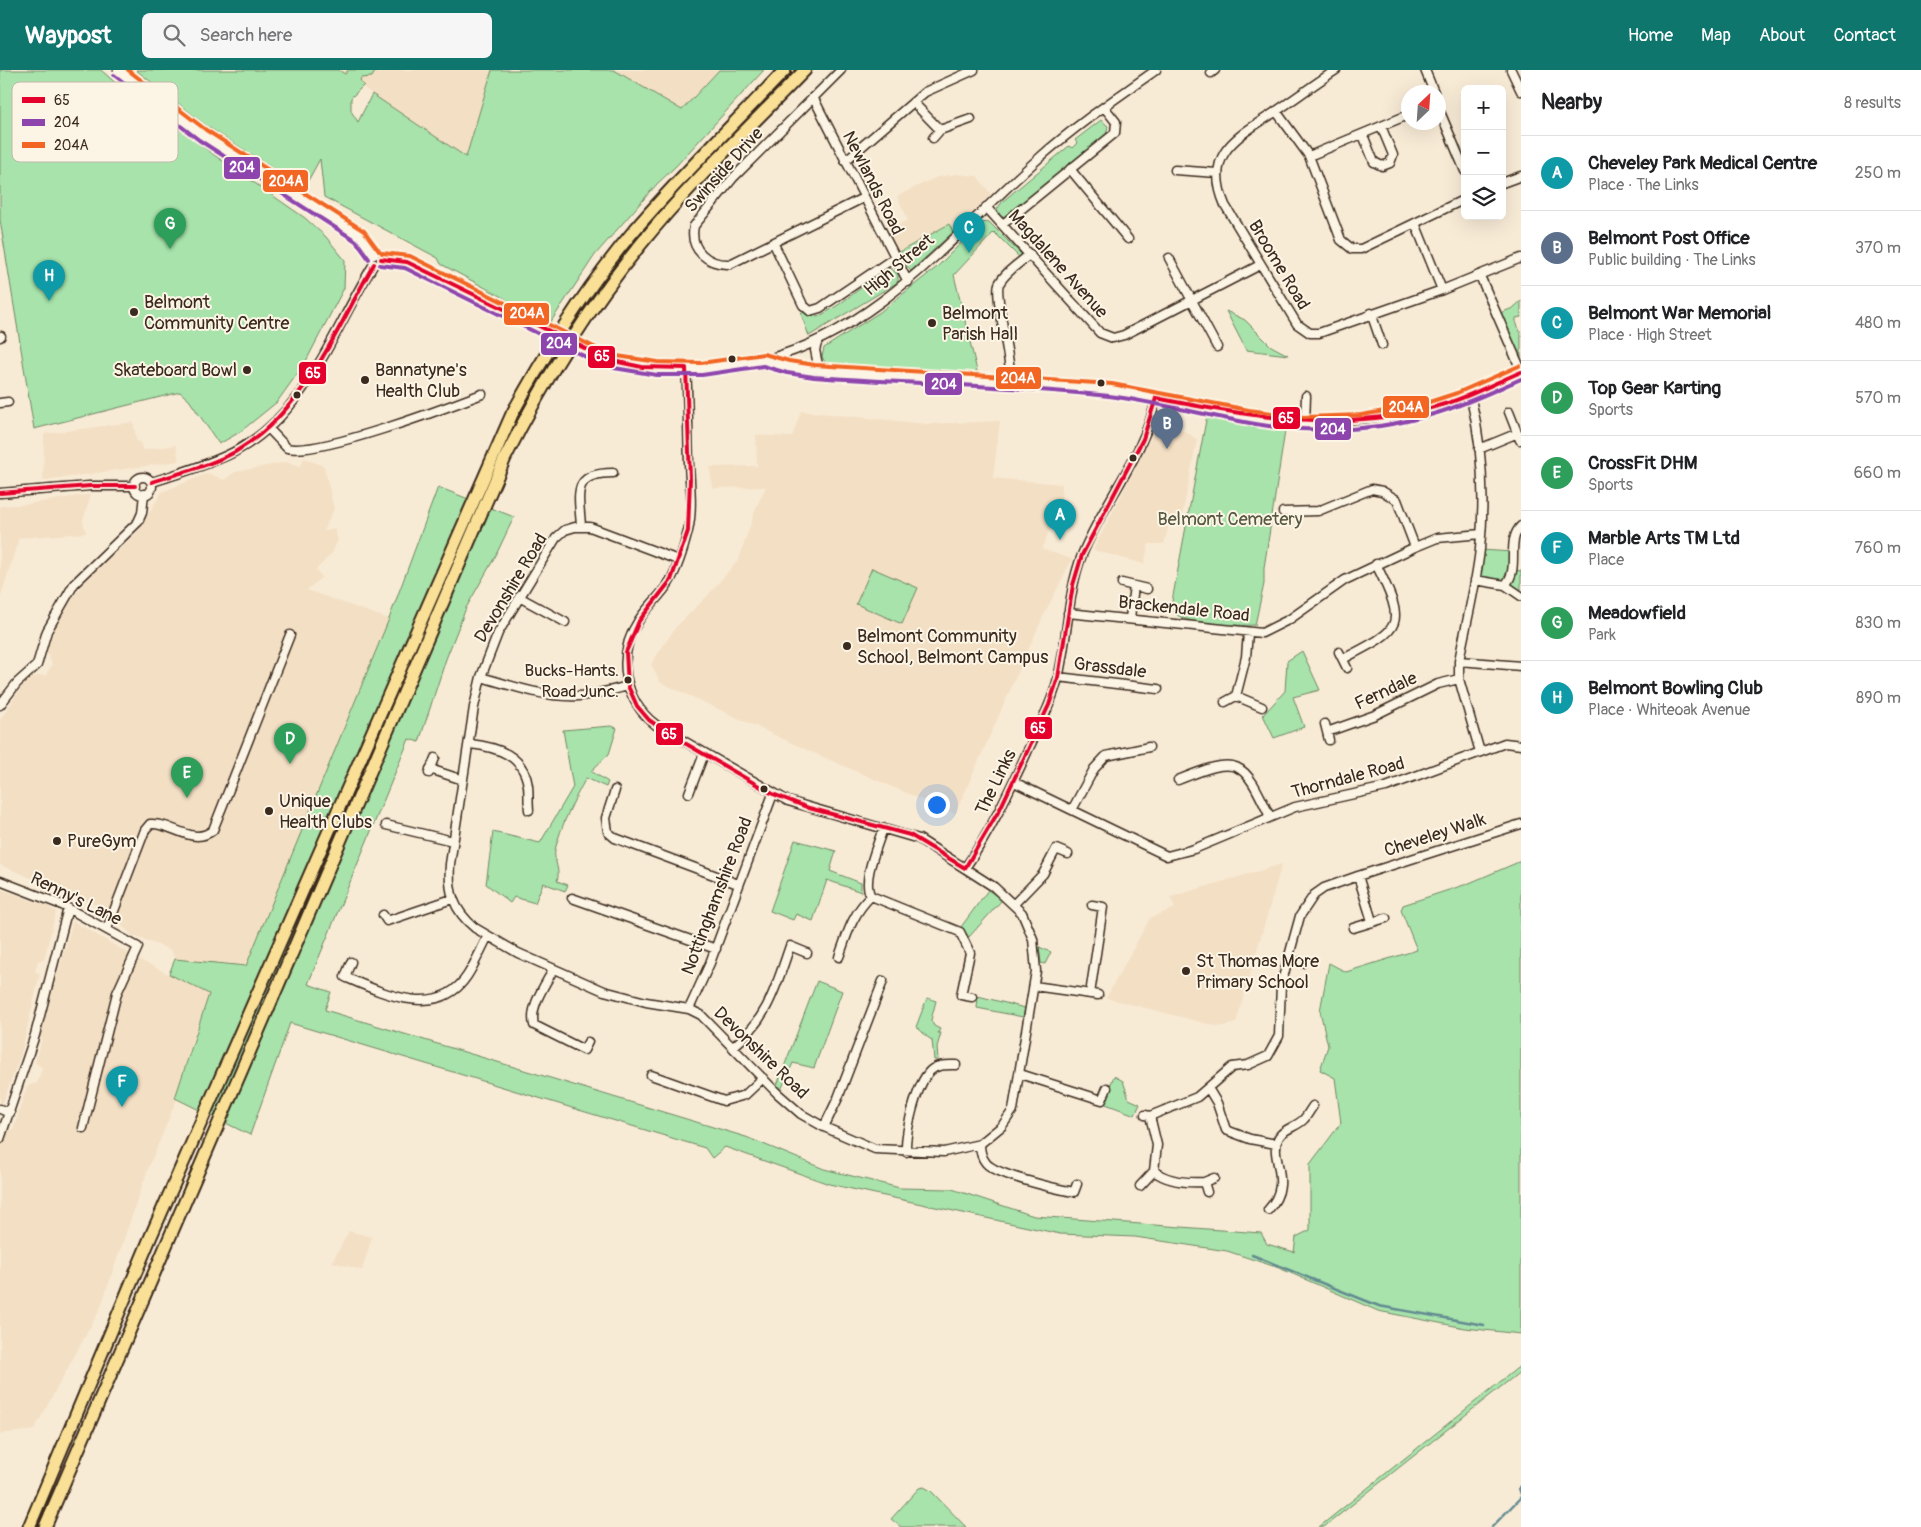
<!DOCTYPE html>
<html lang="en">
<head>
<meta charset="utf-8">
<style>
	body { margin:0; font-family:Pangolin,sans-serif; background:#f6f6f6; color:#202124 }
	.controls { position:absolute; right:15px; top:15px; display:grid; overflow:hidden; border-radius:8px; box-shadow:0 5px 20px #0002 }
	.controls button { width:45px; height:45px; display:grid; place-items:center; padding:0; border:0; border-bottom:1px solid #e0e0e0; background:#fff; color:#202124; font:25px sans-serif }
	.compass { position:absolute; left:1401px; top:15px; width:45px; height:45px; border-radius:50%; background:#fff; box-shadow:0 5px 20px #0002; rotate:25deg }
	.you { position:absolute; left:936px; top:734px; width:18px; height:18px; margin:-12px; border:4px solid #fff; border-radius:50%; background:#1a73e8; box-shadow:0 0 0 8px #1a73e833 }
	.badge { display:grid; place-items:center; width:32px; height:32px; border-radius:50%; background:#0f766e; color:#fff; font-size:16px; font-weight:700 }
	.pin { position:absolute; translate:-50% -41px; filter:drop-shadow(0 1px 2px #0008) }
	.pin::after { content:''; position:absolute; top:26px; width:18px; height:15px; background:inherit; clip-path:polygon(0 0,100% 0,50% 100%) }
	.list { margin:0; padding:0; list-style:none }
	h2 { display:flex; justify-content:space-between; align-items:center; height:65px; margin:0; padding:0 20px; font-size:21px }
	h2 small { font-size:16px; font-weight:400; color:#757577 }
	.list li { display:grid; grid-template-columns:32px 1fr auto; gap:15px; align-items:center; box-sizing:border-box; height:75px; padding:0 20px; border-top:1px solid #e0e0e0 }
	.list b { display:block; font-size:19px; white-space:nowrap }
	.list p { margin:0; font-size:16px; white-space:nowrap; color:#757577 }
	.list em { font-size:16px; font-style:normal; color:#757577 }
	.icon { flex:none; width:28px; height:28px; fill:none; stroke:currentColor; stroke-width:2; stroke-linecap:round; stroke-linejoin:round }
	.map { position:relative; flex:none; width:1521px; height:1457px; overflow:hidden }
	header { display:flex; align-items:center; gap:30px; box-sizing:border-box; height:70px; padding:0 25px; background:#0f766e; color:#fff }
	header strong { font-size:24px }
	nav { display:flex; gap:28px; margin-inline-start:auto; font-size:18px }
	.search { width:350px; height:45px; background:#f6f6f6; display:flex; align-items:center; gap:12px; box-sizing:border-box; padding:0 18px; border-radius:8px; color:#757577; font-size:19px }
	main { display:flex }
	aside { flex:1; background:#fff }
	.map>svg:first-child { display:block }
</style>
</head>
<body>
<header>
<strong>Waypost</strong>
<div class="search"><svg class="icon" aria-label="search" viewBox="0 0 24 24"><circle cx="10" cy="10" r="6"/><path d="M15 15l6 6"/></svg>Search here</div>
<nav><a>Home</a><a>Map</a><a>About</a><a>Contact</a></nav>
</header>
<main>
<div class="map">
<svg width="1521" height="1457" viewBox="0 0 1521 1457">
	<rect width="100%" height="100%" fill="#f8ebd6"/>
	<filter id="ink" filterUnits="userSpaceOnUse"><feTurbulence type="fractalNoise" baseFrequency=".02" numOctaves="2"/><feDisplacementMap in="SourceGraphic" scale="10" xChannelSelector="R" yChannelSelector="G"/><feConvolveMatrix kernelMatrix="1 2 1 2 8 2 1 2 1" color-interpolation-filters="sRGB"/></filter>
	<g filter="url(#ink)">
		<path fill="#f3dfc4" d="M339,0H492L466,87L372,24Z
			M614,0H719L682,40Z
			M957,104L977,106L991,124L953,162L949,154L896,184L885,161L908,150L897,126L937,107Z
			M801,341L927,354L1000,351L993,408L1062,414L1061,430L1042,479L1072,489L1042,549L955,744L809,681L660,612L651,594L675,558L709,524L739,489L757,435L766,417L712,418L710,397L757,396L756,365L792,367Z
			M133,352L137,372L140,371L143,380L176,375L179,391L43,411L44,364Z
			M1158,354L1187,362L1197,370L1180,457L1169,455L1164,474H1149L1144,494L1093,480Z
			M304,388L324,396L334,439L324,460L328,461L334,458L338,470L332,483L316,500L322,507L307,520L389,549L246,897L175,889L171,880L132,865L101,837L0,795V650L24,613L30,607L46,605L52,594L46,580L58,551L73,527L87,509L138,461L162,422L208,403L224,410L235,402L286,392L300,397Z
			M91,424L83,451L86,463L19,468L0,529V436L28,434Z
			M1282,794L1236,953L1220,957L1106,928L1150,848L1175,838L1170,827Z
			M0,819L48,836L56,842L44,890L38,891L35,901L40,904L21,984L0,1040Z
			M73,851L140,890L209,924L193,969L175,1028L177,1029L148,1099L100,1239L34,1360L0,1364V1056L13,1060L27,1016L37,1013L42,998L35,992L42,969L40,966Z
			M349,1161L372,1167L362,1200L332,1192Z"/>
		<path fill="#a7e3aa" stroke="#718664" d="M0,0H101L119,16L217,87L305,148L326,167L345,190L344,218L305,293L277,332L240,362L219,374L189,330L180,322L34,359L0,150Z
			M136,0H339L345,4L348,0H376L372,7L361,8L360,12L364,15L351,28V41L358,52L372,24L466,87L492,0H614L682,40L719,0H764L676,96L657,114L595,185L550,253L441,194L438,188L324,127L320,89L304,118L207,56Z
			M1101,50L1108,56L1106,65L1016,140L1007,146L1001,147L997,139L1003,131L1069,76L1072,78L1077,73L1075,70Z
			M989,152L1021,184L1020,188L994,162L954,205L978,305L826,294L822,287L824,278L880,242L937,197L981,153Z
			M949,154L953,162L911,201L896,184Z
			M890,198L898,204V212L809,266L801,244L804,242L817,247C844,235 864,212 890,198Z
			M1521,231V247L1516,248V252L1521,264V291L1500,243L1513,238Z
			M1226,241L1245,250L1271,276L1288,285L1246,280Z
			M1207,345L1285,361L1264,498V514L1255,555C1240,556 1182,555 1174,542L1172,531Z
			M438,417L514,447L495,487L466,538L446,589L419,672L409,669L308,914L331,922L325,940L746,1067L824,1099L900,1118L952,1119L1034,1146L1261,1163L1267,1174L1294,1182L1296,1167L1310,1160V1094L1341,1053L1335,1008L1320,1000L1328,976L1320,941L1329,893L1346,902L1417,880L1401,840L1403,835L1467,814L1521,791V1264L1465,1258L1378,1241L1279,1198L1227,1181L1135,1167L1060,1164L829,1114L725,1077L712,1088L705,1078L290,953L250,1065L175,1028L209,924L169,904L175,889L246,896L389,549Z
			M1480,480L1514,482V500L1521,501V526L1505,515L1475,510Z
			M872,498L918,518L902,554L856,534Z
			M1302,581L1320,620L1293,627L1304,657L1274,668L1263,645L1285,621L1287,591Z
			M611,656L617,658L609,684L591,701L608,712L606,717L586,708C574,730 561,755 555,780C553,790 561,800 557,811L568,815L565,821L543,813L535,833L514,827L510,833L486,814L493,762L540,773L573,717L563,660Z
			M795,770L836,781L830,801L861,813V822L827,810L813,851L796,844L793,850L770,841Z
			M988,820L1002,830L969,867L961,857Z
			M1039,877L1051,882L1045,894L1041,893Z
			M817,911L842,921L814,998L793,993L781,1020L777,1015Z
			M978,926L1025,938L1023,947L977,938Z
			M927,928L936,931L931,950L934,956L940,959L938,963H941L937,977L938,990H934L932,970C925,967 922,960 916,957Z
			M1114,1006L1123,1011L1129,1029L1140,1034L1135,1045L1103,1033Z
			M1521,1295V1301L1324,1457H1319Z
			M924,1417L931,1421L966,1457H901L891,1449L919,1418Z"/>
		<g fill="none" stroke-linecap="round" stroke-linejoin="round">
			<path stroke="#638a91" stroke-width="2.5" d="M1252,1185L1379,1236L1484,1255
				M1521,1416L1519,1418L1521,1424
				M1492,1457L1521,1427"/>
			<defs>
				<path id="minor" d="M118,0L202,65L360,166L374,185
					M841,0L733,108L694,156C689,180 708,195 730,194L863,128
					M1336,0C1316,13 1297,27 1278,40C1240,66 1202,81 1225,135L1297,254L1310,263H1319L1442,220L1521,188
					M1425,0L1434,22
					M1511,0L1521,21
					M1211,3L1215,0
					M813,27L908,212
					M913,32L940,60
					M1438,37L1465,101
					M1276,41L1309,86L1341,170L1352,179H1361L1465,129
					M1363,65L1374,92L1382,96L1390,93L1393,85L1381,56
					M933,68L940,60L971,49
					M1309,86L1408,45
					M845,91L925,22L974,0
					M1070,99L1128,169
					M1175,100L1217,103
					M1502,113L1521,106
					M986,137L1100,263L1113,268L1124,265L1260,195
					M1415,153L1442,220
					M1003,154L1115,63L1116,52L1104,37
					M774,174L803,235L810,241L820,238L894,188
					M1169,188L1217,277
					M381,189L407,192L528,251
					M1480,206L1521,300
					M1371,243L1382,275
					M0,267L1,266
					M818,270L815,280L819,300
					M596,285C631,299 666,300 704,297C723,296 744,295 764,290C878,261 954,164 1038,89C1075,56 1116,28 1156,0
					M764,290L776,295L797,298L876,305L1110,319L1248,346L1313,353L1383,348L1438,336L1521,302
					M1011,314C1012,293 994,225 999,214C1005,202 1020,193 1030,184
					M1470,324C1482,373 1485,428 1480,479C1476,516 1466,554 1459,591V609L1480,682
					M0,333L8,332
					M1509,342L1520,370
					M1305,353L1306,326
					M269,359L287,378C318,386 448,337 482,324
					M1479,379L1518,363
					M134 416a9 9 0 1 1 18 0a9 9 0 1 1-18 0Z
					M152,412C179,403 209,395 234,382C307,344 333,260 374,194
					M0,423L90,416H135
					M1283,442L1318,441L1372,419L1382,421L1397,430L1415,477
					M581,456C579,424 571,403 613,403
					M678,490L590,457H575L565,460L556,468L498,563L481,607L474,637L450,794C448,821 453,840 475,858L518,883L604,921L646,932L689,939L701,945L777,1023L801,1044L824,1057L861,1073L875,1079L944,1082L980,1074L1002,1056L1013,1040L1036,901L1033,869L1022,843L994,817L919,769L788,731L656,655C623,630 616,585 639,550C648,536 661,526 670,511C678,497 684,477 688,461C693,440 690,415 689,393C688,362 688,330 686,298
					M1475,510L1505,515L1521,526
					M1122,513L1147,519
					M1505,515C1521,499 1505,472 1521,456
					M519,527L565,552
					M1068,543L1262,563L1290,549L1345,510L1415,477L1437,468L1481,464
					M1130,548L1134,516
					M1339,582L1347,598
					M1343,589C1403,558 1407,557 1376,494
					M1459,591L1521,596
					M481,607C513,616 545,628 579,626C595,625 612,620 628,616
					M1058,607L1158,619
					M1236,626L1246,587L1248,563
					M1225,632L1236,626L1262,637
					M0,635L17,613L37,595L47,561L74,514L138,452L142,443L144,424
					M1325,654L1329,670
					M1327,662L1375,645L1438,614L1459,609
					M470,674C497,677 524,685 528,716C529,724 528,732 529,740
					M430,699L463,710
					M429,703L435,688
					M1178,710C1239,685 1243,689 1270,747
					M1014,712L1167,786L1194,779L1295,737L1386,717L1505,673L1521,675
					M615,720L606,748L608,762L615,768L738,814
					M689,723L704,684
					M1072,740L1094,699L1106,686L1149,677
					M386,755L453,771
					M883,758C878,775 861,811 871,826L960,862L970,883L961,925L972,927
					M965,798C991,761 1010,719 1029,678C1040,655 1052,632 1058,608C1068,567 1067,524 1082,485C1104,431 1145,385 1156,328
					M1358,806L1372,851
					M0,811L62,835L138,877L117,923L83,1058
					M572,828L716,879
					M1014,834L1043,804L1056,779L1068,784
					M383,845L387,851L452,829
					M1353,858L1386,848
					M107,859L145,760L150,754C172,752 193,777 213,760L290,565
					M839,887C847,864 853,843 871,826
					M1289,890L1302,893
					M351,892L345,907C382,923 438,950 467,906C475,894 481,879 488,866
					M553,900C545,915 529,937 534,955L584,980L588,972
					M1034,916L1098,925
					M1090,924L1103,837L1092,835
					M689,939L710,893L773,724
					M733,977C768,949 776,916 790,876L807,883
					M1020,1004L1102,1030L1107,1018
					M651,1005L724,1031L745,1025L763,1008
					M1208,1018L1217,1033L1226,1060L1250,1069L1276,1074
					M0,1039L10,1043
					M1145,1045L1150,1046L1197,1027L1232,997L1248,995L1268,986L1279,966L1281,915L1300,846L1314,825L1324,818L1358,806L1521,754
					M1150,1046L1157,1075L1154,1101C1168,1112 1187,1113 1204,1112
					M824,1057L838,1028L883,911
					M0,1069L35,965L68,838
					M980,1074C980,1081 981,1087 986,1093C996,1105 1057,1119 1074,1122L1077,1114
					M906,1082C905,1063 916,1015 930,1001C937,994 947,995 956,995
					M1140,1116L1154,1101
					M1207,1122L1204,1112L1214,1108
					M1268,1140C1295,1111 1267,1087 1279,1067C1284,1058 1297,1057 1304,1049C1307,1046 1310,1040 1313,1036"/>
				<path id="highway" d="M29,1457L151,1166L512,344C547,280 585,219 632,163C680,106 734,54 785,0
					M45,1457L505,388C543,312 587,240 641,174C691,112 750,57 805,0"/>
			</defs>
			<use href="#minor" stroke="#3b2a1e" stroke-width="11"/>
			<use href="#highway" stroke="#3b2a1e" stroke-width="15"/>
			<use href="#minor" stroke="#fcf5e5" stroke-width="8"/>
			<use href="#highway" stroke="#f9e096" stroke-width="11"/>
			<defs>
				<path id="minor-bridge" d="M528,251L596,285"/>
			</defs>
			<use href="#minor-bridge" stroke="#3b2a1e" stroke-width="11" stroke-linecap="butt"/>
			<use href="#minor-bridge" stroke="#fcf5e5" stroke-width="8"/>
			<defs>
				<path id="bus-1" d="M381,189L407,192L609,290L642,297L686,298L690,409L688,461L671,510L639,551L626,582L628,616L637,636L649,650L669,664L773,724L809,738L910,765L965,798L1000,739L1049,635L1058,608L1073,515L1082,485L1143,369L1156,328C1254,348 1350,364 1448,333C1473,325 1497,312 1521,302
					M152,412C179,403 209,396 235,382C305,341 335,261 374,194
					M0,423L90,416H135"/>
				<path id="bus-2" d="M114,5L199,70L356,171L369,189
					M380,195L405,198L594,291L614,298L657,305H702L763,296L787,303L814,307C912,314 1011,315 1109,326C1165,333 1220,350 1276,357C1329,363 1386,359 1437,343C1466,334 1493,321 1521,309"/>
				<path id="bus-3" d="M128,0L206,60L364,161L379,181
					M382,183L410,186L598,279L617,286L658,292L701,293L764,284L789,291L815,295L1112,314L1249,340L1304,347L1361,345L1420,335L1457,323L1519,296"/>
			</defs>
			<use href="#bus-1" stroke="#fcf5e5" stroke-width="8"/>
			<use href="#bus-2" stroke="#fcf5e5" stroke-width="8"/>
			<use href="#bus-3" stroke="#fcf5e5" stroke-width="8"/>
			<use href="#bus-1" stroke="#e4002b" stroke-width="4"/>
			<use href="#bus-2" stroke="#8e44ad" stroke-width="4"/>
			<use href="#bus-3" stroke="#f26522" stroke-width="4"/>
		</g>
	</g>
	<g fill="#3b2a1e" stroke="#fcf5e5" stroke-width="2">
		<circle cx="134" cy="242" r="5"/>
		<circle cx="932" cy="253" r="5"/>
		<circle cx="732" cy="289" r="4.5"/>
		<circle cx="247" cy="300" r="5"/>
		<circle cx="365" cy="310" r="5"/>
		<circle cx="1101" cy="313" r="4.5"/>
		<circle cx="297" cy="325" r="4.5"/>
		<circle cx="1133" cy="388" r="4.5"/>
		<circle cx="847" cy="576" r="5"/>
		<circle cx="628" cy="610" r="4.5"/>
		<circle cx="764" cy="719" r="4.5"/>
		<circle cx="269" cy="741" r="5"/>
		<circle cx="57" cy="771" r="5"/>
		<circle cx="1186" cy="901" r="5"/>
	</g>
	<g text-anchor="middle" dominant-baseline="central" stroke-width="4" stroke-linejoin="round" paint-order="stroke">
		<g font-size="17" fill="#3b2a1e" stroke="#fcf5e5" text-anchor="end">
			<text x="619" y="600">Bucks-Hants.<tspan x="619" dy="21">Road Junc.</tspan></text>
		</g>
		<g font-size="18" fill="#3b2a1e" stroke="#fcf5e5">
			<text transform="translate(724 100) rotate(-48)">Swinside Drive</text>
			<text transform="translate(873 113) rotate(63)">Newlands Road</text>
			<text transform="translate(1058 194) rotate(48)">Magdalene Avenue</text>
			<text transform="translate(899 195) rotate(-40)">High Street</text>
			<text transform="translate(1279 195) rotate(59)">Broome Road</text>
			<text transform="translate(511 518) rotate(-59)">Devonshire Road</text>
			<text transform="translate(1184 539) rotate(6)">Brackendale Road</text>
			<text transform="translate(1110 598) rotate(7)">Grassdale</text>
			<text transform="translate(1386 621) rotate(-25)">Ferndale</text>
			<text transform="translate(1348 708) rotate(-15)">Thorndale Road</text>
			<text transform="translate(996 712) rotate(-64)">The Links</text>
			<text transform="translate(1435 765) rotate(-18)">Cheveley Walk</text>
			<text transform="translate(717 826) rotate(-69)">Nottinghamshire Road</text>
			<text transform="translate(76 829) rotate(26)">Renny's Lane</text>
			<text transform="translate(761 983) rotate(44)">Devonshire Road</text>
		</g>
		<g font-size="18" fill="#3b2a1e" stroke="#fcf5e5" text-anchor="start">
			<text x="144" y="232">Belmont<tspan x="144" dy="21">Community Centre</tspan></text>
			<text x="942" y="243">Belmont<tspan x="942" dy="21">Parish Hall</tspan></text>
			<text x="237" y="300" text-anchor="end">Skateboard Bowl</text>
			<text x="375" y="300">Bannatyne's<tspan x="375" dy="21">Health Club</tspan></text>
			<text x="857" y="566">Belmont Community<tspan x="857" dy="21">School, Belmont Campus</tspan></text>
			<text x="279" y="731">Unique<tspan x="279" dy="21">Health Clubs</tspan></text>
			<text x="67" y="771">PureGym</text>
			<text x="1196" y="891">St Thomas More<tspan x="1196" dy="21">Primary School</tspan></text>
		</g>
		<g font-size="18" fill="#565841" stroke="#fcf5e5">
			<text x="1230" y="449">Belmont Cemetery</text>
		</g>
	</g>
	<rect x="12" y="12" width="166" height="80" rx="8" fill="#fcf5e5" stroke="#c2b8a9" stroke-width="1"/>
	<rect x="22" y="27" width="23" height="6" fill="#e4002b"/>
	<rect x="22" y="49" width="23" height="7" fill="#8e44ad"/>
	<rect x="22" y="72" width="23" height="6" fill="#f26522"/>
	<g font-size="14" fill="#3b2a1e">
		<text x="54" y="35">65</text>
		<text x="54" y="57">204</text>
		<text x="54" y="80">204A</text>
	</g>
	<g stroke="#fcf5e5" stroke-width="2">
		<rect x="223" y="86" width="38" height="24" rx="5" fill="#8e44ad"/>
		<rect x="262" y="99" width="47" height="24" rx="5" fill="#f26522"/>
		<rect x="503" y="232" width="47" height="24" rx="5" fill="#f26522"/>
		<rect x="540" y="262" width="38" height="24" rx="5" fill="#8e44ad"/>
		<rect x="587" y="275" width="29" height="24" rx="5" fill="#e4002b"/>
		<rect x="298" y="291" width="29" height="24" rx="5" fill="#e4002b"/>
		<rect x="995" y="296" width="47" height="24" rx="5" fill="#f26522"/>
		<rect x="924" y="302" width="39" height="24" rx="5" fill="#8e44ad"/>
		<rect x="1382" y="325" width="48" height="24" rx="5" fill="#f26522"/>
		<rect x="1272" y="336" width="29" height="24" rx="5" fill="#e4002b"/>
		<rect x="1314" y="347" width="38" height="24" rx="5" fill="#8e44ad"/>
		<rect x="1024" y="646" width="29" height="24" rx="5" fill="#e4002b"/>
		<rect x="655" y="652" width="29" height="24" rx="5" fill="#e4002b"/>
	</g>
	<g font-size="14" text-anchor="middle" font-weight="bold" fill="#fff">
		<text x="242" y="102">204</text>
		<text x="286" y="116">204A</text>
		<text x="527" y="248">204A</text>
		<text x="559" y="278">204</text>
		<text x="602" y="291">65</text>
		<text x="313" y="308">65</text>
		<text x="1018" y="313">204A</text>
		<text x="944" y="319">204</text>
		<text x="1406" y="342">204A</text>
		<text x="1286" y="353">65</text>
		<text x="1333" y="364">204</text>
		<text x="1038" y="663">65</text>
		<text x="669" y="669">65</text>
	</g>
</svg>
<div class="controls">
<button>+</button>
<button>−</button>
<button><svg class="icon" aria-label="layers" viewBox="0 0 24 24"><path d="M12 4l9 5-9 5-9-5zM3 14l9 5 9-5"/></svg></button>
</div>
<svg class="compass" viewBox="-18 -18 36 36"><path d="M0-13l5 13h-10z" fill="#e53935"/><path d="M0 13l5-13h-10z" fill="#757577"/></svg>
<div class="you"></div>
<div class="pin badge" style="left:1060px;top:470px;background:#0f9aa8">A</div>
<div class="pin badge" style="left:1167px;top:379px;background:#5c6f8a">B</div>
<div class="pin badge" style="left:969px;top:183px;background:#0f9aa8">C</div>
<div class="pin badge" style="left:290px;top:694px;background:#2e9e5b">D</div>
<div class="pin badge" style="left:187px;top:728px;background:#2e9e5b">E</div>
<div class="pin badge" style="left:122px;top:1037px;background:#0f9aa8">F</div>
<div class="pin badge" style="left:170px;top:179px;background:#2e9e5b">G</div>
<div class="pin badge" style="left:49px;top:231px;background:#0f9aa8">H</div>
</div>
<aside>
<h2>Nearby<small>8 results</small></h2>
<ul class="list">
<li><span class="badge" style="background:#0f9aa8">A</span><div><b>Cheveley Park Medical Centre</b><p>Place · The Links</p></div><em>250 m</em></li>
<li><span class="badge" style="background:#5c6f8a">B</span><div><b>Belmont Post Office</b><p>Public building · The Links</p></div><em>370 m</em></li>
<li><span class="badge" style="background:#0f9aa8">C</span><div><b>Belmont War Memorial</b><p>Place · High Street</p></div><em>480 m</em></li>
<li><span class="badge" style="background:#2e9e5b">D</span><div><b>Top Gear Karting</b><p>Sports</p></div><em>570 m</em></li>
<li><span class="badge" style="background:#2e9e5b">E</span><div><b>CrossFit DHM</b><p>Sports</p></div><em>660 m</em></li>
<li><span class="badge" style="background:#0f9aa8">F</span><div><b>Marble Arts TM Ltd</b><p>Place</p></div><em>760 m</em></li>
<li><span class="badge" style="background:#2e9e5b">G</span><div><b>Meadowfield</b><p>Park</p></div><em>830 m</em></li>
<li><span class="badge" style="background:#0f9aa8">H</span><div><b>Belmont Bowling Club</b><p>Place · Whiteoak Avenue</p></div><em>890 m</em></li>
</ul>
</aside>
</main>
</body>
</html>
